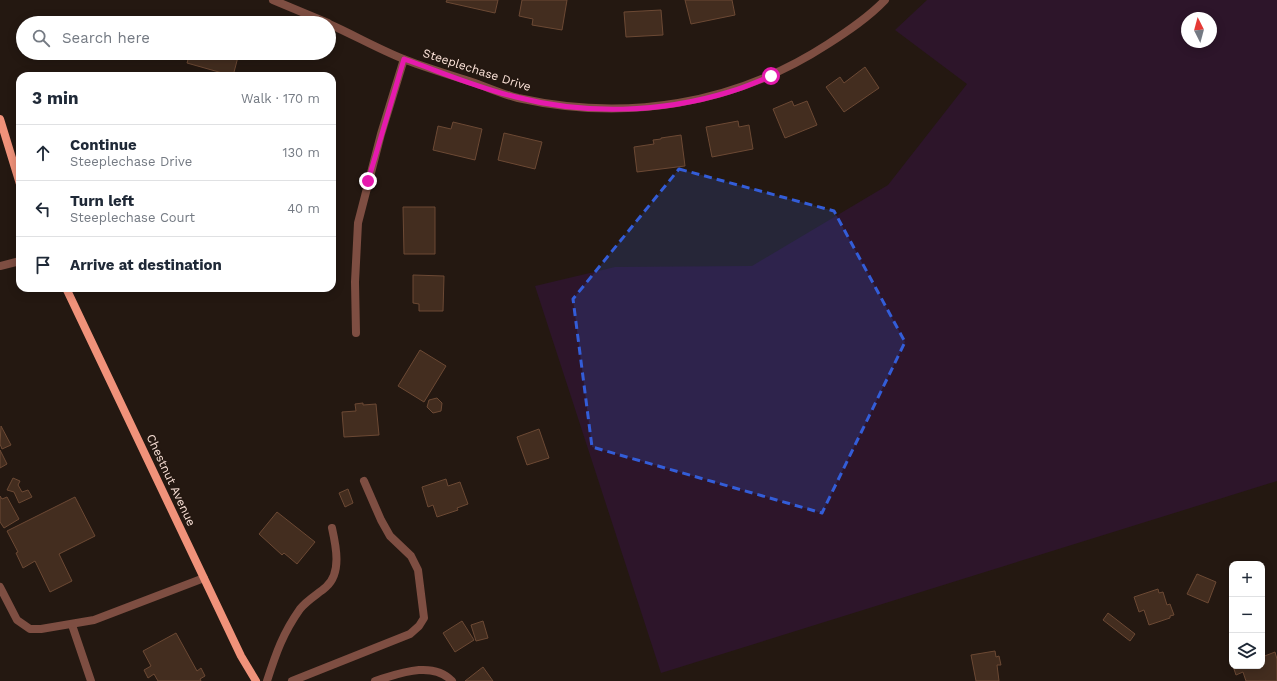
<!DOCTYPE html>
<html lang="en">
<head>
<meta charset="utf-8">
<style>
	body { margin:0; font-family:"Work Sans",sans-serif; background:#f6f6f7; color:#1f2937 }
	.controls { position:absolute; right:12px; bottom:12px; display:grid; overflow:hidden; border-radius:8px; box-shadow:0 2px 10px #0003 }
	.controls button { width:36px; height:36px; display:grid; place-items:center; padding:0; border:0; border-bottom:1px solid #e0e1e3; background:#fff; color:#1f2937; font:20px sans-serif }
	.compass { position:absolute; left:1181px; top:12px; width:36px; height:36px; border-radius:50%; background:#fff; box-shadow:0 2px 10px #0003; rotate:354deg }
	.stop { position:absolute; width:12px; height:12px; margin:-9px; border:3px solid #e51aad; border-radius:50%; background:#fff }
	.stop.end { background:#e51aad; border-color:#fff; box-shadow:0 1px 4px #0008 }
	.list { margin:0; padding:0; list-style:none }
	h2 { display:flex; justify-content:space-between; align-items:center; height:52px; margin:0; padding:0 16px; font-size:17px }
	h2 small { font-size:13px; font-weight:400; color:#747a83 }
	.list li { display:grid; grid-template-columns:26px 1fr auto; gap:12px; align-items:center; box-sizing:border-box; height:56px; padding:0 16px; border-top:1px solid #e0e1e3 }
	.list b { display:block; font-size:15px; white-space:nowrap }
	.list p { margin:0; font-size:13px; white-space:nowrap; color:#747a83 }
	.list em { font-size:13px; font-style:normal; color:#747a83 }
	.icon { flex:none; width:22px; height:22px; fill:none; stroke:currentColor; stroke-width:2; stroke-linecap:round; stroke-linejoin:round }
	.map { position:relative; flex:none; width:1277px; height:681px; overflow:hidden }
	.search { position:absolute; background:#fff; box-shadow:0 2px 10px #0003; left:16px; top:16px; width:320px; height:44px; display:flex; align-items:center; gap:10px; box-sizing:border-box; padding:0 14px; border-radius:22px; color:#747a83; font-size:15px }
	.panel { position:absolute; background:#fff; box-shadow:0 2px 10px #0003; left:16px; top:72px; width:320px; height:220px; border-radius:12px }
	.map>svg:first-child { display:block }
</style>
</head>
<body>
<div class="map">
<svg width="1277" height="681" viewBox="0 0 1277 681">
	<rect width="100%" height="100%" fill="#241811"/>
	<path fill="#2d152a" fill-rule="evenodd" d="M927,0H1277V481L661,673L535,286L615,267L752,266L888,185L967,84L895,30ZM1187,18H1211V42H1187Z"/>
	<path fill="#432d1f" stroke="#6c4934" d="M447,0H498L495,13L446,2Z
		M522,0H567L562,30L532,25L533,19L519,16Z
		M685,0H732L735,15L691,24Z
		M661,10L663,35L626,37L624,12Z
		M121,53H162L160,59Z
		M190,53H239L233,76L187,63Z
		M865,67L879,88L844,112L826,87L840,77L844,83Z
		M792,101L794,106L807,101L817,125L785,138L773,109Z
		M738,121L739,127L749,125L753,149L712,157L706,127Z
		M453,122L482,129L475,160L433,150L438,126L451,129Z
		M504,133L542,142L535,169L498,160Z
		M681,135L685,166L637,172L634,147L654,144L653,140L661,139V138Z
		M403,207H435V254H404Z
		M413,275L444,276L443,311H419V304L413,303Z
		M420,350L446,366L424,402L398,386Z
		M437,398L442,403L441,411L433,413L427,407L429,400Z
		M363,403V405L376,404L379,435L344,437L342,412L356,411L355,404Z
		M1,426L11,445L2,449L0,444Z
		M539,429L549,458L527,465L517,437Z
		M0,450L7,464L0,468Z
		M13,478L20,481L18,485L22,492L28,490L32,497L19,503L14,492L7,490Z
		M446,479L448,486L460,482L468,504L457,508L458,510L437,517L433,505L428,507L422,487Z
		M348,489L353,503L345,507L339,493Z
		M0,496L2,499L7,497L19,519L4,528L0,522Z
		M75,497L95,536L59,554L72,581L50,592L35,561L23,568L16,553L18,552L7,531Z
		M277,512L315,542L297,564L284,553L282,555L259,534Z
		M1197,574L1216,582L1208,603L1187,594Z
		M1158,589L1159,593L1163,592L1167,605L1170,604L1174,615L1170,616V618L1149,625L1144,610L1139,612L1134,597Z
		M1108,613L1135,634L1130,641L1103,620Z
		M462,621L474,640L455,652L443,633Z
		M483,621L488,638L476,641L471,625Z
		M176,633L197,671L201,668L205,676L200,679L201,681H158L154,674L148,678L144,670L151,666L143,651Z
		M995,651L996,657L999,656L1001,665H997L999,681H976L971,655Z
		M1275,652L1277,659V681H1246L1243,672L1236,675L1233,666H1262V657Z
		M483,667L493,681H465Z"/>
	<g fill="none" stroke-linecap="round" stroke-linejoin="round">
		<path stroke="#7e4e42" stroke-width="8" d="M72,625L91,681"/>
		<path stroke="#7e4e42" stroke-width="8" d="M273,0L328,23
			M329,24C354,35 380,50 406,60C427,68 450,75 472,82C487,87 502,94 518,98C626,122 734,105 828,44C848,31 869,17 885,0
			M0,266L20,261
			M356,333L355,282L358,223L381,134L404,59
			M0,587L17,620L30,629H41L94,620L204,578
			M267,681C276,653 283,633 300,609C307,600 318,594 326,587C342,573 336,546 332,528
			M292,681L410,634L419,626L424,618L418,570L411,556L390,536L381,520L364,481
			M375,681C398,674 432,660 452,681"/>
		<path stroke="#f0927a" stroke-width="8" d="M0,119L20,184
			M66,288L241,656L256,681"/>
	</g>
	<g fill="none" stroke-linecap="round" stroke-linejoin="round">
		<path stroke="#e51aad" stroke-width="5" d="M368,181L404,59C441,72 478,88 516,97C585,115 661,113 729,92C743,88 757,82 771,76"/>
	</g>
	<path fill="#335dd8" fill-opacity="0.2" stroke="#335dd8" stroke-width="3" stroke-dasharray="8 5" stroke-linejoin="round" d="M679,169L834,211L905,342L822,513L592,447L573,299Z"/>
	<g text-anchor="middle" dominant-baseline="central" stroke-width="3.5" stroke-linejoin="round" paint-order="stroke">
		<g font-size="12" fill="#fbe2d8" stroke="#241811">
			<text transform="translate(477 70) rotate(18)">Steeplechase Drive</text>
			<text transform="translate(171 480) rotate(65)">Chestnut Avenue</text>
		</g>
	</g>
</svg>
<div class="controls">
<button>+</button>
<button>−</button>
<button><svg class="icon" aria-label="layers" viewBox="0 0 24 24"><path d="M12 4l9 5-9 5-9-5zM3 14l9 5 9-5"/></svg></button>
</div>
<svg class="compass" viewBox="-18 -18 36 36"><path d="M0-13l5 13h-10z" fill="#e53935"/><path d="M0 13l5-13h-10z" fill="#747a83"/></svg>
<div class="stop" style="left:771px;top:76px"></div>
<div class="stop end" style="left:368px;top:181px"></div>
<div class="search"><svg class="icon" aria-label="search" viewBox="0 0 24 24"><circle cx="10" cy="10" r="6"/><path d="M15 15l6 6"/></svg>Search here</div>
<section class="panel">
<h2>3 min<small>Walk · 170 m</small></h2>
<ul class="list">
<li><svg class="icon" aria-label="ahead" viewBox="0 0 24 24"><path d="M12 20V5M6 11l6-6 6 6"/></svg><div><b>Continue</b><p>Steeplechase Drive</p></div><em>130 m</em></li>
<li><svg class="icon" aria-label="left" viewBox="0 0 24 24"><path d="M17 20v-9H6M10 6l-5 5 5 5"/></svg><div><b>Turn left</b><p>Steeplechase Court</p></div><em>40 m</em></li>
<li><svg class="icon" aria-label="arrive" viewBox="0 0 24 24"><path d="M6 21V4h12l-3 4 3 4H6"/></svg><div><b>Arrive at destination</b></div></li>
</ul>
</section>
</div>
</body>
</html>
